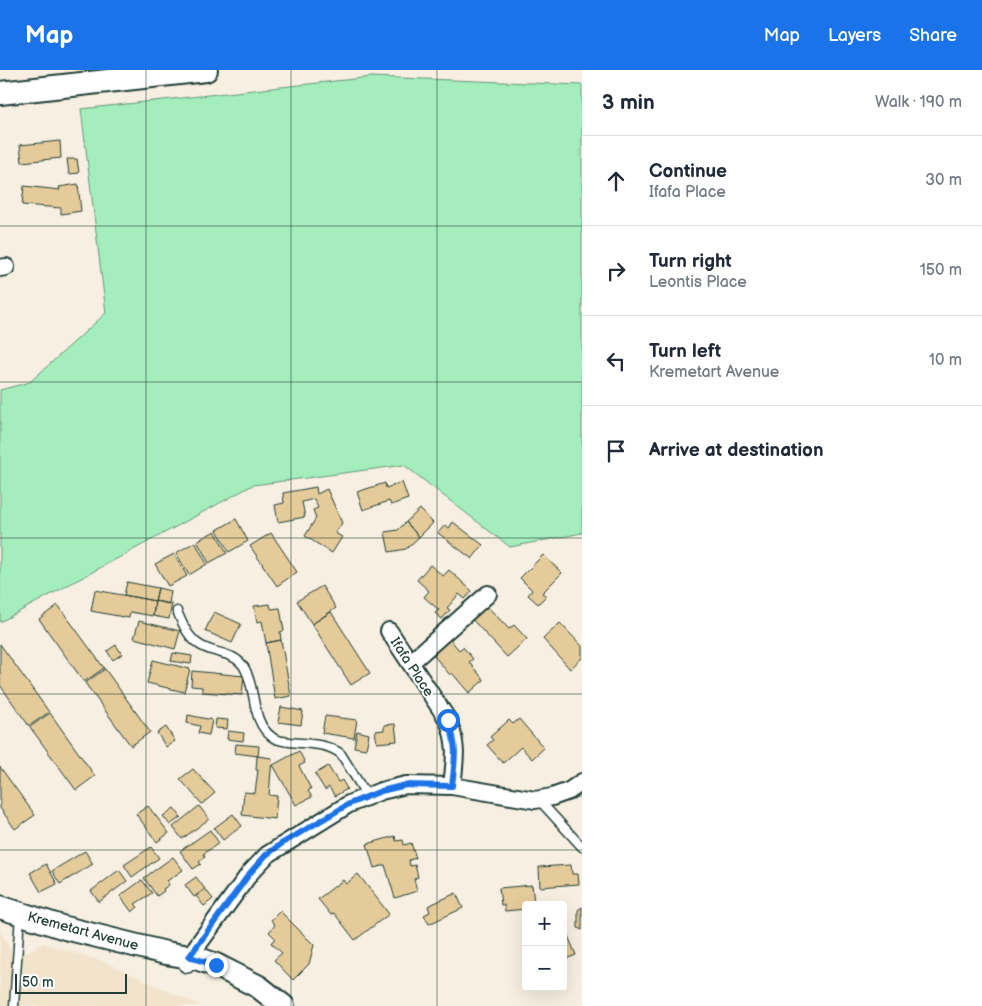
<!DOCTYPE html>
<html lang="en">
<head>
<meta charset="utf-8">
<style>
	body { margin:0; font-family:"Balsamiq Sans",sans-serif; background:#f6f6f7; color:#1f2937 }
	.controls { position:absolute; right:15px; bottom:15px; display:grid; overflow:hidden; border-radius:5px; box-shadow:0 5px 20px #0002 }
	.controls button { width:45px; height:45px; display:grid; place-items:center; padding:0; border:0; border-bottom:1px solid #e0e1e3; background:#fff; color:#1f2937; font:25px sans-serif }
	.scale { position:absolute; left:15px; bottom:12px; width:112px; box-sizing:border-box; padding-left:5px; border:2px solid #1f3d34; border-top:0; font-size:14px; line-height:18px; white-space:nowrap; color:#1f3d34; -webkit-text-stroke:4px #fff; paint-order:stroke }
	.stop { position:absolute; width:15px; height:15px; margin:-11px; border:4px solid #1a73e8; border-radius:50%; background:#fff }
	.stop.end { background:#1a73e8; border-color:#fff; box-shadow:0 1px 5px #0008 }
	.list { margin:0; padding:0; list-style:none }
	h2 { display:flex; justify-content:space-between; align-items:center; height:65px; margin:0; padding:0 20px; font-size:21px }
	h2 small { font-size:16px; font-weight:400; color:#747a83 }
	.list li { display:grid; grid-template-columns:32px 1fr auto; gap:15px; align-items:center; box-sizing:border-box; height:90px; padding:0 20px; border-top:1px solid #e0e1e3 }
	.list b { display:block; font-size:19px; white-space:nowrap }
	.list p { margin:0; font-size:16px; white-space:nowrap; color:#747a83 }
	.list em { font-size:16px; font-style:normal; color:#747a83 }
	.icon { flex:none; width:28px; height:28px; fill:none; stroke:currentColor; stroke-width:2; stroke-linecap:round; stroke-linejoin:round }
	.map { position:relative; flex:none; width:582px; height:936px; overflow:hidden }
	header { display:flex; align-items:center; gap:30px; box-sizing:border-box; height:70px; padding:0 25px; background:#1a73e8; color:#fff }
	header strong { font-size:24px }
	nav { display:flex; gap:28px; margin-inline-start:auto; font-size:18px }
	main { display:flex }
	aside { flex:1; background:#fff }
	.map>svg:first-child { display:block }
</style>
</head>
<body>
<header>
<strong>Map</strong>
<nav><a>Map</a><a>Layers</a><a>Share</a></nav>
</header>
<main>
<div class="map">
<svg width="582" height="936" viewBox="0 0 582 936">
	<rect width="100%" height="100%" fill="#f7efe1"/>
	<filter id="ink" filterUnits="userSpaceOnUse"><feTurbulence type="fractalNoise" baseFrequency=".02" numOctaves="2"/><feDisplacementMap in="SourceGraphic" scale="10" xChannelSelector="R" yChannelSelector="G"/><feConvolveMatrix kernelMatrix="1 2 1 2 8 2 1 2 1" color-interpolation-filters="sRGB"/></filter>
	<g filter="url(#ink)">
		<path fill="#f2e4cc" d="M0,860L11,881L24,884L43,873L105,892L201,936H0Z"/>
		<path fill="#a4eebd" stroke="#629678" d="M372,7L582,15V463L510,477L404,395L253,415L0,552V320L30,312L106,243L81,39Z"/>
		<path fill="#e5cb9a" stroke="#1f3d34" d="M60,71L61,88L22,92L20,75Z
			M67,89H77L79,103L69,104Z
			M78,114L81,141L61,144V138L22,135L24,116L60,120L59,117Z
			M402,412L408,429L391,435L389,431L363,440L357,422L385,413L386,418Z
			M316,417L317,424L327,419L342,453L335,463L342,467L332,483L305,466L316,448L313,440L318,438L314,429L302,432L305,447L278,452L275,435L284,433L283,423Z
			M420,439L433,453L419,467L406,452Z
			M236,449L248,471L229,482L217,460Z
			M406,452L419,467L406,479L389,482L385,462L398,460Z
			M453,452L483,475L472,489L438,463L445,455L449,458Z
			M215,461L227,483L209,493L197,471Z
			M271,463L297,502L277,516L250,476Z
			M195,472L207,494L189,505L176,483Z
			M174,484L187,506L168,516L155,494Z
			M543,485L562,503L542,523L546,526L538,534L528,525L532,520L520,508Z
			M430,495L443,506L449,500L472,521L465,529L459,524L447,538L450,540L442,549L435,543L439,540L424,527L429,521L417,510Z
			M127,512L158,518L155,531L124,525Z
			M322,516L336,538L312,554L297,531Z
			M158,518L171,521L169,534L155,531Z
			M95,520L155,531L153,546L130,542L129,548L91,541Z
			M155,531L172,534L169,549L153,546Z
			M484,533L509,559L514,555L527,569L507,587L469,546Z
			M270,534L271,539L280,538L284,561L280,562L281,570L266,573L262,551L257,552L254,536Z
			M58,535L104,598L84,612L39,549Z
			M214,542L241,554L232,573L205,561Z
			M331,542L370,603L351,615L312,554Z
			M139,551L180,561L175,579L134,568Z
			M560,553L582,576V588L570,599L543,569Z
			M448,567L459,580L463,577L473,589L469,592L484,610L469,623L452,603L450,605L434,586L436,584L433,580Z
			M281,570L291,626L275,629L266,573Z
			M0,574L49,642L29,656L0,615Z
			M116,575L122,584L113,590L107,581Z
			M173,583L192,586L191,594L171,591Z
			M153,590L190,599L184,622L147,613Z
			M105,599L150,662L131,676L85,613Z
			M192,601L244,606L242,625L202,622V617L191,616Z
			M281,637L303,641L301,655L278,652Z
			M50,643L95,706L76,720L30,657Z
			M188,645L212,650L209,665L198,663L200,656L187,653Z
			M325,646L357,650L354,668L322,663Z
			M216,649L228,650L227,659L215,658Z
			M519,649L544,678L532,689L521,677L503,693L487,675L493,670L490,667L509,650L513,654Z
			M395,654L397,671L377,673L375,661L384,660V655Z
			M166,657L175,671L166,677L157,663Z
			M228,661L244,663L243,671L227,669Z
			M357,661L369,664L366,679L354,677Z
			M236,674L259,676L258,686L235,683Z
			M299,681L305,693L299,696L311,719L308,721L312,727L296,735L273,695Z
			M257,686L272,688L269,725L277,726L275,749L242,745L244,722L255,723L258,700H256Z
			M328,696L338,712L342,710L347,719L335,726L329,717L325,720L315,704Z
			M0,697L35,745L15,759L0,738Z
			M193,699L215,723L202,734L180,709Z
			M148,736L169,763L157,772L136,744Z
			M199,736L209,749L182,769L173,757Z
			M174,738L181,747L170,755L163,746Z
			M233,744L242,756L223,770L214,758Z
			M210,760L219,773L203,784L205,787L199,792L201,794L193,799L180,781Z
			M395,766L396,771L403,770L404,775L411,773L416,788L409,790L410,796L415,795L418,807L414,809L417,821L395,828L385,795L374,798L367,774Z
			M151,777L159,788L132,807L124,795Z
			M85,781L93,794L60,814L52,801Z
			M173,787L183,800L167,811L169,815L163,819L164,821L157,826L144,808Z
			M46,794L57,814L41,822L30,803Z
			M571,795L572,804H578L579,814L540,817L539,797Z
			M119,800L127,811L99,832L91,821Z
			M358,804L389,844L355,870L334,843L331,845L318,829L343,810L346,814Z
			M196,807L205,819L194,827L185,815Z
			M142,810L152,823L135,834L138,837L132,842L120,826Z
			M532,815L534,832H529V835H526V839L505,841L504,835H501L499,818Z
			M205,819L213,829L204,836L196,826Z
			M456,823L463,838L429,854L424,845L430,842L428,836Z
			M582,837V860L578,858V840Z
			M280,841L314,875L309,894L293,910L274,890L282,883L271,873L275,868L269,862L275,855L271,850Z
			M563,854L576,885L563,890Z"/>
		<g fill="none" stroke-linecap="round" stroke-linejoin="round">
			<defs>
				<path id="lane" d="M177,541C182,553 187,565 197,573C211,585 233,580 244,597C257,618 250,651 272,667C277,671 284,671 290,672C307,674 327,673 341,684L367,726
					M539,730L582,777
					M14,936L20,845"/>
				<path id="street" d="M0,198L6,197
					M389,561L448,650C458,676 455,689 452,716
					M410,593L488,524
					M187,894L189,887L250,803L267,785L349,734L381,721L406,715L452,716L535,730L552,727L569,721L582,712"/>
				<path id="secondary" d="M0,23L206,0
					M0,837L65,858L166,883L196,888L216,895L259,917L283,936"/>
			</defs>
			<use href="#lane" stroke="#1f3d34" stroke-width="11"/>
			<use href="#street" stroke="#1f3d34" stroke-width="20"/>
			<use href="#secondary" stroke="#1f3d34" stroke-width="26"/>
			<use href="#lane" stroke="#fff" stroke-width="8"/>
			<use href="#street" stroke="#fff" stroke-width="16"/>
			<use href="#secondary" stroke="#fff" stroke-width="22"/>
		</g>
	</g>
	<g fill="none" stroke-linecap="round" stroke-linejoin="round" filter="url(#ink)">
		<path stroke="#1a73e8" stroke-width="6" d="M216,895L189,887L250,803L266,785L281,774L349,734L381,721L406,715L452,716C455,689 458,676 448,650"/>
	</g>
	<path fill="none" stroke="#1f3d34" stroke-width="1" stroke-opacity="0.55" d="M146,0V936M291,0V936M437,0V936M0,156H582M0,312H582M0,468H582M0,624H582M0,780H582"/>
	<g text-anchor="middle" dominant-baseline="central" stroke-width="4" stroke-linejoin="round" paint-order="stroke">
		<g font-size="14" fill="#1f3d34" stroke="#fff">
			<text transform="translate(412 597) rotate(57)">Ifafa Place</text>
			<text transform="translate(83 861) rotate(15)">Kremetart Avenue</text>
		</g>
	</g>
</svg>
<div class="controls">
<button>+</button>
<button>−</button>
</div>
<div class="scale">50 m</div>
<div class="stop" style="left:448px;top:650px"></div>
<div class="stop end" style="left:216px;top:895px"></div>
</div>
<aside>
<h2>3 min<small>Walk · 190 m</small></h2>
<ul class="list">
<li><svg class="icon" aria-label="ahead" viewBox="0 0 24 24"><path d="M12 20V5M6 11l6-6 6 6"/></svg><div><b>Continue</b><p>Ifafa Place</p></div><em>30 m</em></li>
<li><svg class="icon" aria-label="right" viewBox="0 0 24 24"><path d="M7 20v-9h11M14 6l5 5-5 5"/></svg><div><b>Turn right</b><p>Leontis Place</p></div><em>150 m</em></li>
<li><svg class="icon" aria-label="left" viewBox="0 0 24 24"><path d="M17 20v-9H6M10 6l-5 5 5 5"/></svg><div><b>Turn left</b><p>Kremetart Avenue</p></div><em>10 m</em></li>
<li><svg class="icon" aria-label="arrive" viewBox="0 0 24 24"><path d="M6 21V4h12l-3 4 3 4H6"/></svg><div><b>Arrive at destination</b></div></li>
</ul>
</aside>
</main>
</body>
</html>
